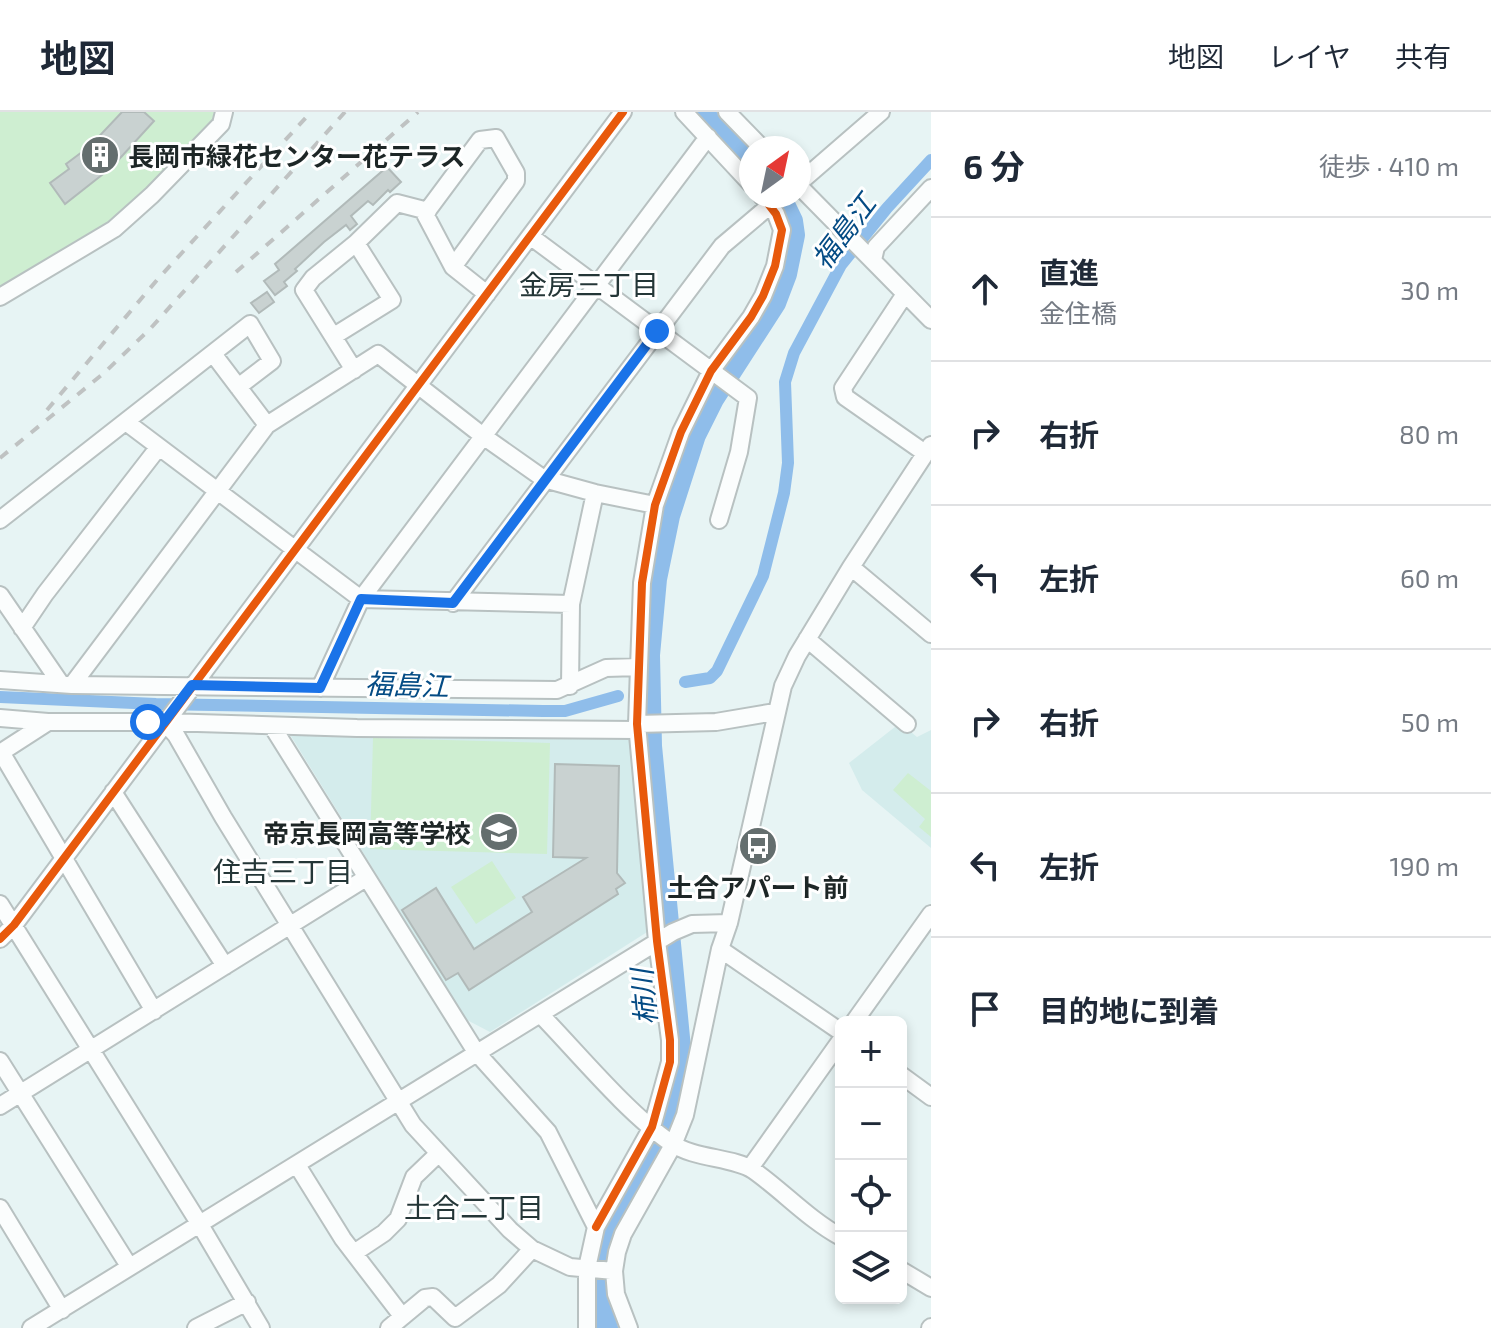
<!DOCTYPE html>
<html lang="ja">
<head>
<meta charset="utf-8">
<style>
	body { margin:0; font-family:"Exo 2","Noto Sans JP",sans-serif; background:#f6f6f7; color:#1f2937 }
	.controls { position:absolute; right:24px; bottom:24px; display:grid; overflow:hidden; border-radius:12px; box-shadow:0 4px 12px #0003 }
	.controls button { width:72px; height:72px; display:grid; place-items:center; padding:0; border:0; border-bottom:2px solid #e0e1e3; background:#fff; color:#1f2937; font:40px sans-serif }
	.compass { position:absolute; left:739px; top:24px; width:72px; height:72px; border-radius:50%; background:#fff; box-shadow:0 4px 12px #0003; rotate:33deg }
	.stop { position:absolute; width:24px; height:24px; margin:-18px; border:6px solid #1a73e8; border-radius:50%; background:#fff }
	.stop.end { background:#1a73e8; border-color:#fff; box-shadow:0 2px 8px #0008 }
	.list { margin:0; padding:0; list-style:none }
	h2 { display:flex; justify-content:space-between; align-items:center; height:104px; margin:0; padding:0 32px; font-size:34px }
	h2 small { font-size:26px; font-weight:400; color:#747a83 }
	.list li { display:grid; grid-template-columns:52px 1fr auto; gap:24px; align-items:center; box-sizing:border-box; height:144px; padding:0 32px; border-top:2px solid #e0e1e3 }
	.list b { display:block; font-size:30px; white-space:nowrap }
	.list p { margin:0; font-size:26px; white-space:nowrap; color:#747a83 }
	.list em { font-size:26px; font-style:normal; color:#747a83 }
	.icon { flex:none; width:44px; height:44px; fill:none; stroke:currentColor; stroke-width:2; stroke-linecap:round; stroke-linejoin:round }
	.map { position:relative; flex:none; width:931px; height:1216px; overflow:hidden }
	header { display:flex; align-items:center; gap:48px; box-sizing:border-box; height:112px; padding:0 40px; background:#fff; border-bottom:2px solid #e0e1e3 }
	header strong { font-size:38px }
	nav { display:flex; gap:44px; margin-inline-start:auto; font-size:28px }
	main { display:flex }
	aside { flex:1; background:#fff }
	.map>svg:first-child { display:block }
</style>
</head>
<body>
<header>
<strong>地図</strong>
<nav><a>地図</a><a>レイヤ</a><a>共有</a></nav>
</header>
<main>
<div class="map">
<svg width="931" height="1216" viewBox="0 0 931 1216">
	<rect width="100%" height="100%" fill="#e7f4f4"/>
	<path fill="#d4ecec" d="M900,611L917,625L931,618V736L862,678L849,651Z
		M289,621L639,625L655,815L490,920L467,908Z"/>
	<path fill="#ceeed1" d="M0,0H214L211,12L198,29L107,116L0,178Z
		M373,626L550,631L547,742L370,737Z
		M908,661L931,679V725L919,715L925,707L893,678Z
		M492,749L516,786L476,812L451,775Z"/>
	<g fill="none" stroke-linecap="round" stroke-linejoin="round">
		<path stroke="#8fbdea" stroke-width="12" d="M685,570L710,566L717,559L763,464L784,381L788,351L785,270L794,241L841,153L887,96L931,48
			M0,585L156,592L543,599H565L618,584"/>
		<path stroke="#8fbdea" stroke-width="22" d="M701,0L751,50
			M607,1216C578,1133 634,1085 664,1015C675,990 679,963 680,936L651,634L649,543L656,467L669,404L695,323L713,287L775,191L786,162L794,123L792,109L780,84"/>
	</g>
	<path fill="#c9d2d1" stroke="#b1bab9" stroke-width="2" d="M122,0H144L154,9L112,55L65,92L50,71L69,57L66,52L90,34Z
		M387,55L401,70L390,80L388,78L373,93L368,89L351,104L357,112L350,118L346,113L324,130L295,157L297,159L284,170L287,174L275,183L264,169L279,158L275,152Z
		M267,180L274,190L259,201L251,191Z
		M555,652L619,654L617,761L625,771L616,777L618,782L469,878L458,861L446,868L402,798L436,776L474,837L532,800L523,785L586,746L553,745Z"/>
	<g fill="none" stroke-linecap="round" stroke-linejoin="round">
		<defs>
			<path id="minor" d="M684,0L751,72
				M727,0L762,36
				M799,71L881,0
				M799,74L931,208
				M530,124L748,286L739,340L719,408
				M873,148L876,135L931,76
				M453,155L516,69V61L496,26L480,28L425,102L453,155L487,182
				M905,182L843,276L845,285L925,341
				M0,185L114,117L152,83L221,12L224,0
				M334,224L392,188L356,131
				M214,243L267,313
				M354,258L304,178L313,166L356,131L397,91L428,99
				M126,310L361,487L571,492
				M0,408L250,212L272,249L238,275
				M851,455L931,522
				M0,483L61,572
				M453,491L722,134L781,84
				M22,516L45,482L158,336
				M807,527L907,612
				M0,568L72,573L557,578L606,556L639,555
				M72,573L267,313L378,242L483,324L544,367L595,381L655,393
				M570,574L571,492L595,381
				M320,576L361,487L708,25
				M0,606L48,610H164L357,616L637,618
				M164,610L176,623L223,705L413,1013L510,1118L532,1137L570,1155L614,1159
				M637,612L716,610L775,600
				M272,614L476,940L548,1020L596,1115L587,1156V1216
				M1,640L154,899
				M0,641L48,610
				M113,680L225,854
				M0,792L199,1111L261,1216
				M0,827L14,813L623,0
				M720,837L841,920
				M540,902C578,941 627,1001 671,1031C694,1047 733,1045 753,1058C783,1079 808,1107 841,1125
				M854,910L931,802
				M0,949L129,1154
				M901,963L931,985
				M0,994L366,766
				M297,1053L343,1127L402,1204
				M750,1056L841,928
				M0,1096L62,1198
				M596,1115L652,1015L670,950V928L657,829L637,612L642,471L655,393L681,320L711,259L751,205L763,184L775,154L782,118L776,102L762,84
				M354,1141L384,1121L398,1107L414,1065L438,1042
				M901,1158L931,1176
				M31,1216L673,820L692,812L729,811
				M196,1216L247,1190
				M389,1216L425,1186L433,1185L455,1206L499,1173L532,1137
				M629,1216L616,1182L614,1159L617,1140L623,1122L673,1033L685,1003L720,837L729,811L783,574L797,544L851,455L931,333
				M930,1216L931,1215"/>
		</defs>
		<use href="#minor" stroke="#b8c1c1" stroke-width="20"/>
		<use href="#minor" stroke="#fbfdfd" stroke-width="16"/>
		<path stroke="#bfc2c2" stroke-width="4" stroke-dasharray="10 10" stroke-linecap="butt" d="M236,160L418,0
			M47,298L157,168L311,0
			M0,346L104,261L150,217L345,0"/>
		<defs>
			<path id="cycleway" d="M0,827L14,813L623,0
				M596,1115L652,1015L670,950V928L657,829L637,612L642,471L655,393L681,320L711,259L751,205L763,184L775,154L782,118L776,102L762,84"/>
		</defs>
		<use href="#cycleway" stroke="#fff" stroke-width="13"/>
		<use href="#cycleway" stroke="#e8590c" stroke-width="8"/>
	</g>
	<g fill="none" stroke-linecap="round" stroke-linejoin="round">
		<path stroke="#1a73e8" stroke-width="10" d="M148,610H164L192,573L320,576L361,487L453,491L657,219"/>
	</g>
	<defs>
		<symbol id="building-disc" viewBox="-11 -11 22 22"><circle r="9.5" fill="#646e6e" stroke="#fff"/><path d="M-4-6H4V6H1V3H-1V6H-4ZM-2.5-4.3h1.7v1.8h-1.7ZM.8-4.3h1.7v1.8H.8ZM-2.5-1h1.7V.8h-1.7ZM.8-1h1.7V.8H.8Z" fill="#fff"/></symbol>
		<symbol id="school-disc" viewBox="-11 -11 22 22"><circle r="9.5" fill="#646e6e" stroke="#fff"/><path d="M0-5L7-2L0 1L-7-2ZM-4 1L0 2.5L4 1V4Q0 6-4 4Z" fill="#fff"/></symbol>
		<symbol id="bus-disc" viewBox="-11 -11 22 22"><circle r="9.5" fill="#646e6e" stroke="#fff"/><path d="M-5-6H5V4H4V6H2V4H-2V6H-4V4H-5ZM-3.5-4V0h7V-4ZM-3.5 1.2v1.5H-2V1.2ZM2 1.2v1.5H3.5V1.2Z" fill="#fff"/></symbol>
	</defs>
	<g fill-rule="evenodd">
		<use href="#building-disc" x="78" y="21" width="44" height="44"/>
		<use href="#school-disc" x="477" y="698" width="44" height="44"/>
		<use href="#bus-disc" x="736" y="712" width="44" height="44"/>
	</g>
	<g text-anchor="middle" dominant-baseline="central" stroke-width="6" stroke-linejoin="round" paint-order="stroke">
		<g font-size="26" font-weight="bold" fill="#1d2626" stroke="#fff" text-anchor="start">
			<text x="128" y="43">長岡市緑花センター花テラス</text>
			<text x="471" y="720" text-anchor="end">帝京長岡高等学校</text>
			<text x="758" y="774" text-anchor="middle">土合アパート前</text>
		</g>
		<g font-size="28" font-style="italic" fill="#044b84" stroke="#fff">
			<text transform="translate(843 119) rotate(-53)">福島江</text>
			<text transform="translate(407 572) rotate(2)">福島江</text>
			<text transform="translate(643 885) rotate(-95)">柿川</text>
		</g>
		<g font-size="28" fill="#243637" stroke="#fff">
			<text x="589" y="172">金房三丁目</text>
			<text x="283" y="759">住吉三丁目</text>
			<text x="474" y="1095">土合二丁目</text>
		</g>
	</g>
</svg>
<div class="controls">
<button>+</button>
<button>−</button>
<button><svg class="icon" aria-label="locate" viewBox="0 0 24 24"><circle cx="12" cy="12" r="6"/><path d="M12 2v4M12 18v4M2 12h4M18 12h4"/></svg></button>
<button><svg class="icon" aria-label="layers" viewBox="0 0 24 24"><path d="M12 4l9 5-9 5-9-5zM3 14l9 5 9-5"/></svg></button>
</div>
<svg class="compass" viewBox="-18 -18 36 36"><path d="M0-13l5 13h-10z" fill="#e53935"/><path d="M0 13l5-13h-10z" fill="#747a83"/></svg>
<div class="stop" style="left:148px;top:610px"></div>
<div class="stop end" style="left:657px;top:219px"></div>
</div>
<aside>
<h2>6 分<small>徒歩 · 410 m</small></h2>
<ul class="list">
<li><svg class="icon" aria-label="ahead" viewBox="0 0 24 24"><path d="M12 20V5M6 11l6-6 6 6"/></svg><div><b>直進</b><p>金住橋</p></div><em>30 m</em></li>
<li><svg class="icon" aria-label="right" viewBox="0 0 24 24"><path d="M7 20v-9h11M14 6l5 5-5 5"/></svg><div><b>右折</b></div><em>80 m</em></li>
<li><svg class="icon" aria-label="left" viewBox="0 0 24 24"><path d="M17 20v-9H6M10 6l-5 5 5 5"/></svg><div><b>左折</b></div><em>60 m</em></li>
<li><svg class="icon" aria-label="right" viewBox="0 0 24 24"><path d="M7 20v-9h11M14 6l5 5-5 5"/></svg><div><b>右折</b></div><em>50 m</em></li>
<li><svg class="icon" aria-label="left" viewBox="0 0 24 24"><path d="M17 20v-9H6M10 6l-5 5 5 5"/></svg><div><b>左折</b></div><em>190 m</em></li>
<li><svg class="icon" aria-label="arrive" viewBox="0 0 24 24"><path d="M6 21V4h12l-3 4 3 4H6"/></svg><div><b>目的地に到着</b></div></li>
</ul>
</aside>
</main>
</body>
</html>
